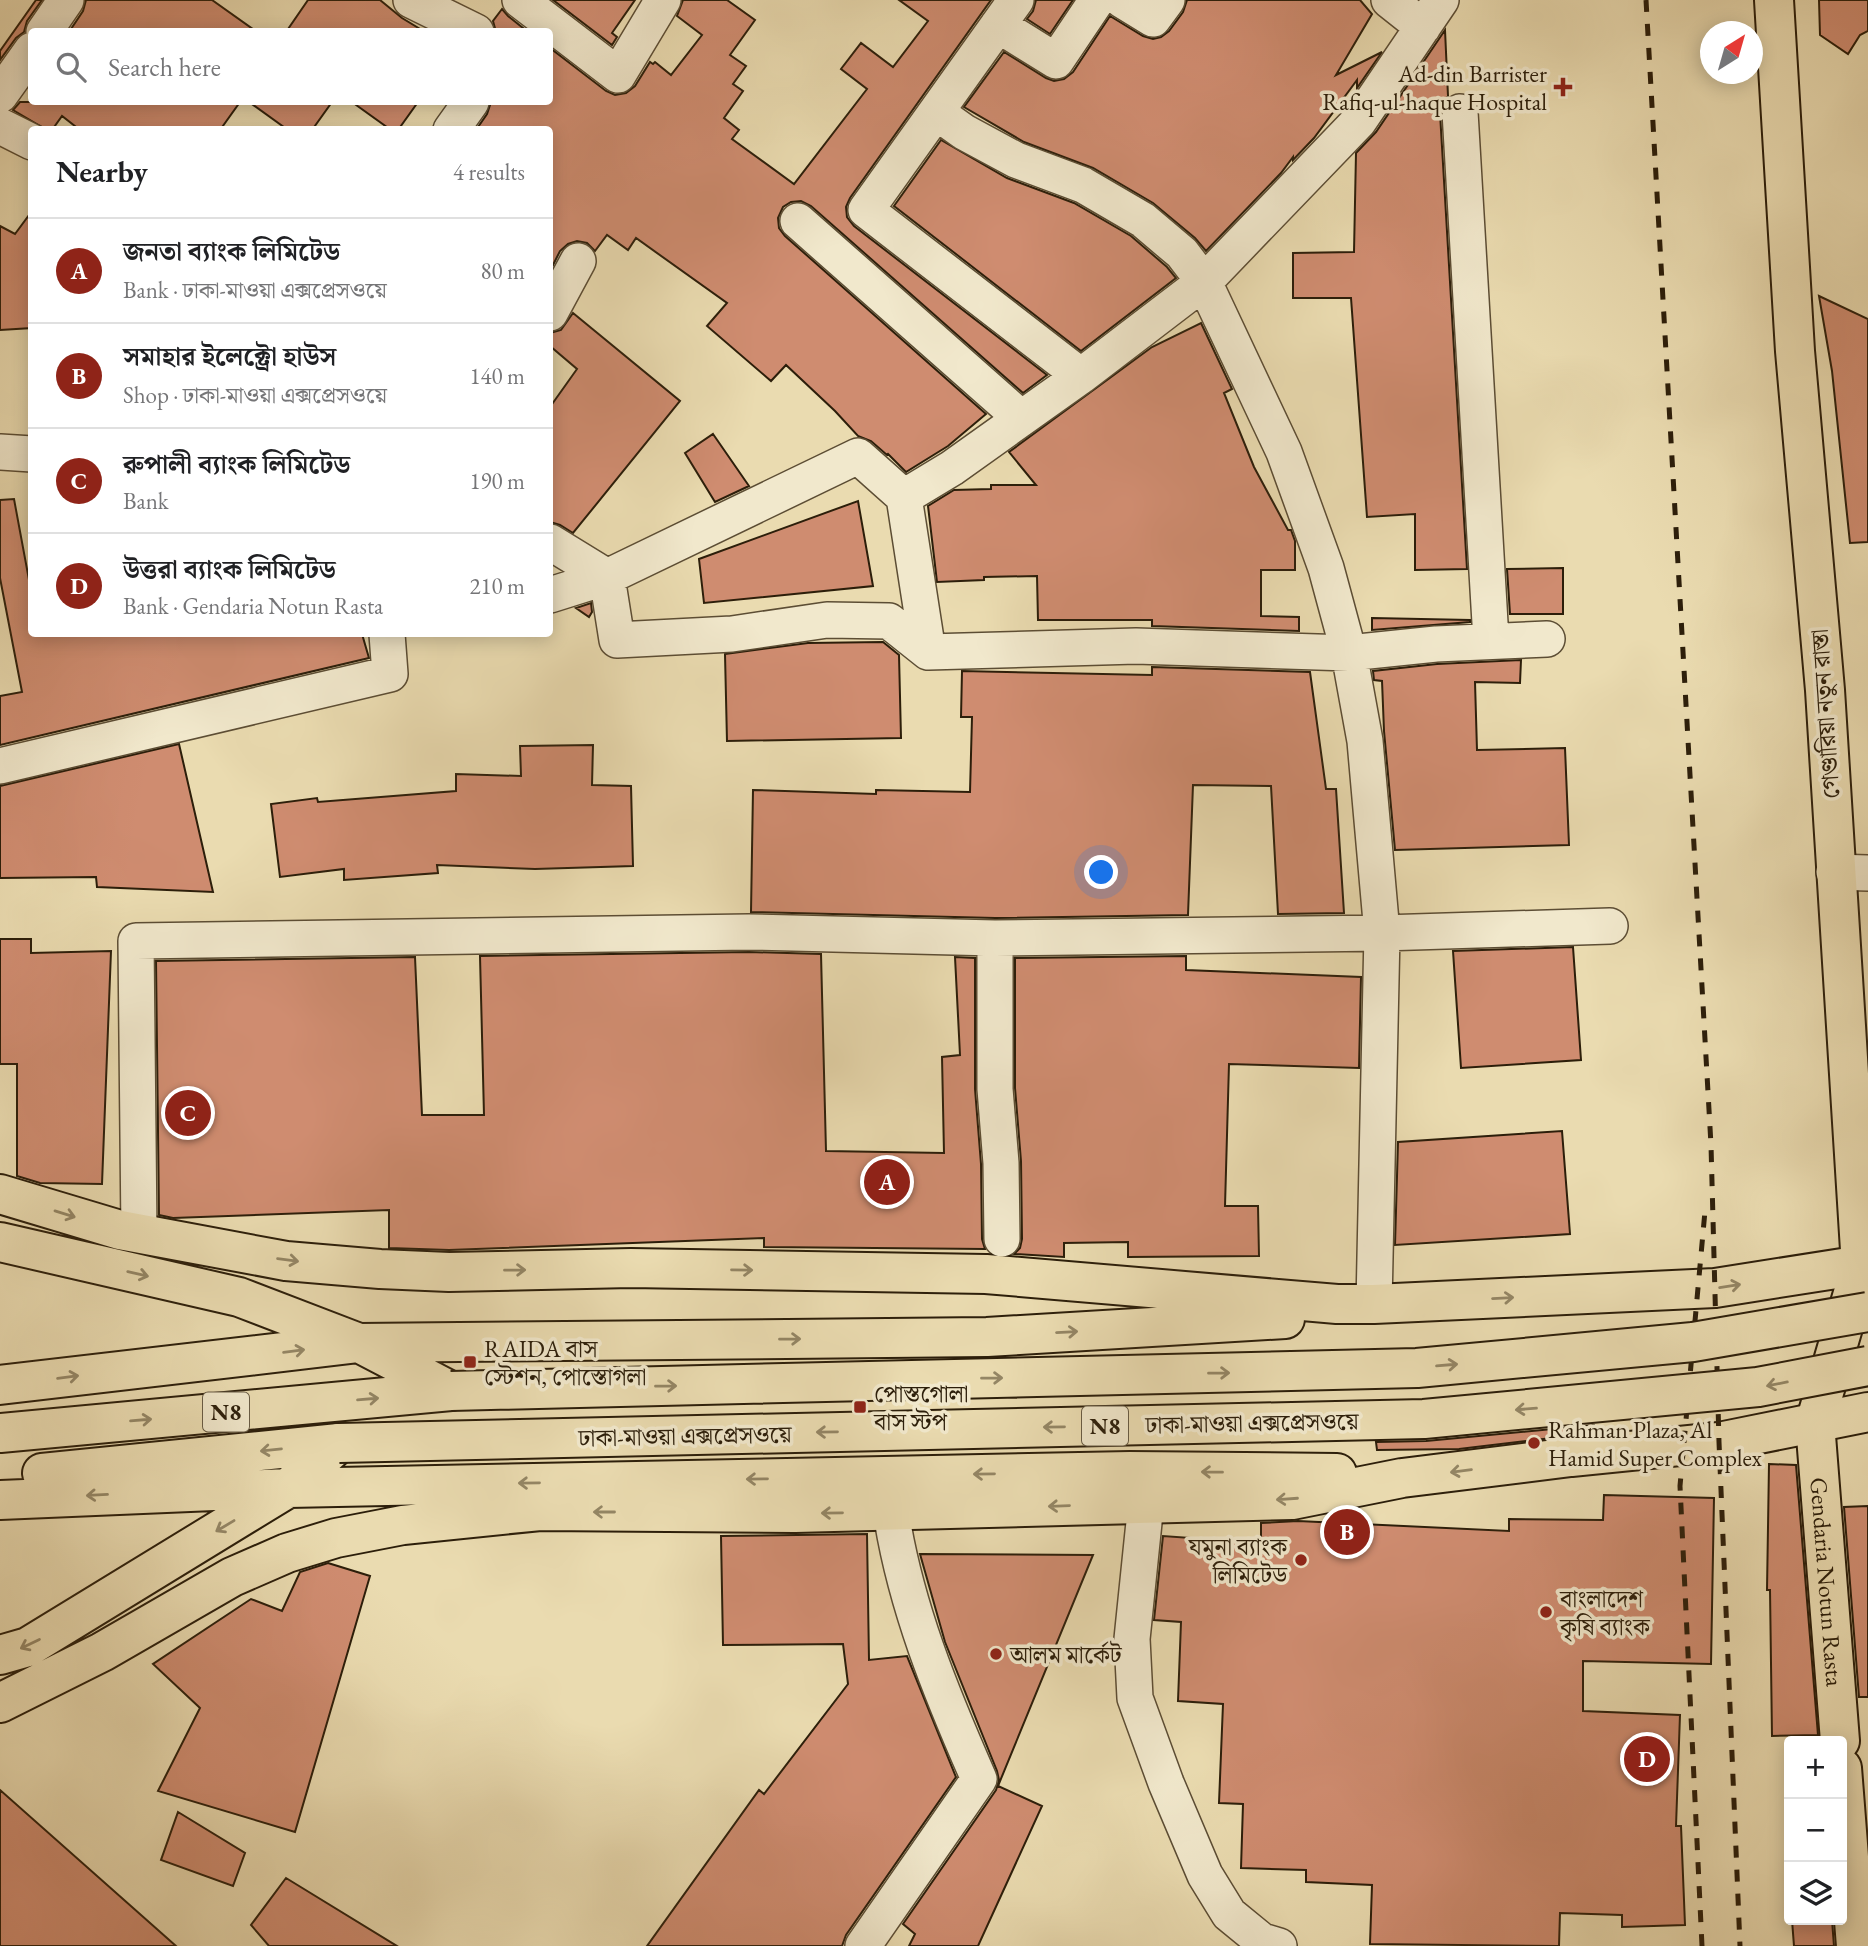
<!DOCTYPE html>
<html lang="en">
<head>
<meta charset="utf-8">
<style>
	body { margin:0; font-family:"EB Garamond","Noto Serif Bengali",serif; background:#f6f6f6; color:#202124 }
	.controls { position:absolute; right:21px; bottom:21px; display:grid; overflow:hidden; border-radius:7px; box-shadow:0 4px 18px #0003 }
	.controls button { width:63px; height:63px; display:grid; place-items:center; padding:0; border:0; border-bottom:2px solid #e0e0e0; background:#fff; color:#202124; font:35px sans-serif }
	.compass { position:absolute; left:1700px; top:21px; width:63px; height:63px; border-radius:50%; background:#fff; box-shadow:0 4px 18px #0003; rotate:37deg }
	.you { position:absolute; left:1102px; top:873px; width:24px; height:24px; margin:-18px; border:5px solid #fff; border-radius:50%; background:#1a73e8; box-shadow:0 0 0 10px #1a73e833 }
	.badge { display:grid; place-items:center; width:46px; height:46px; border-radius:50%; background:#8f2418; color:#fff; font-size:23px; font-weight:700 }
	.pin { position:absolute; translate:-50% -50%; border:4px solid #fff; box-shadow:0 2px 7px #0006 }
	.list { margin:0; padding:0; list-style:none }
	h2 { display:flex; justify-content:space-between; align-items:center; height:91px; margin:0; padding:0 28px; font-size:30px }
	h2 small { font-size:23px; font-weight:400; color:#757577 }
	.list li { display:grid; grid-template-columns:46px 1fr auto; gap:21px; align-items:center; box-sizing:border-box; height:105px; padding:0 28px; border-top:2px solid #e0e0e0 }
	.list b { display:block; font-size:26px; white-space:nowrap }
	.list p { margin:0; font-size:23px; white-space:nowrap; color:#757577 }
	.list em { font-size:23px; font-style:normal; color:#757577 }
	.icon { flex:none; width:38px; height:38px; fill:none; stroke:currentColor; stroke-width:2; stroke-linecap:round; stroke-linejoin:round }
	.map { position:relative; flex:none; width:1868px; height:1946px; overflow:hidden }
	.search { position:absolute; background:#fff; box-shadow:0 4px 18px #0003; left:28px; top:28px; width:525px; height:77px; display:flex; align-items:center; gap:18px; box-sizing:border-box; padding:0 24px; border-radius:7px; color:#757577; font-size:26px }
	.panel { position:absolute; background:#fff; box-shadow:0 4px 18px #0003; left:28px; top:126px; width:525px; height:511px; border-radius:7px }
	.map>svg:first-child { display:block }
</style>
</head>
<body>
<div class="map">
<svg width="1868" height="1946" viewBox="0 0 1868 1946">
	<rect width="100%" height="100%" fill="#eadbb0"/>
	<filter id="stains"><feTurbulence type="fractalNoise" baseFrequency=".00286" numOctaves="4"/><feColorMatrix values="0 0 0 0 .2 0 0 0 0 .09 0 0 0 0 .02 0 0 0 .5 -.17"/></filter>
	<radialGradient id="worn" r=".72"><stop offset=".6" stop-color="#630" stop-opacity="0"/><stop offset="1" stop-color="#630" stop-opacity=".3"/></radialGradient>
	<path fill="#cf8c70" stroke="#2c1e0a" stroke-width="2" d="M36,0H42L27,21L24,32L16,38L0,60V51Z
		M86,0H212L257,32H69L83,11Z
		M308,0H380L402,18L425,32H286Z
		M553,0H635L612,33L617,37L612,45Z
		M683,0H727L755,20L730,55L746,66L733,84L743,91L724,118L739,130L732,139L794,184L867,89L841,69L861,43L893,67L928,21L899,0H991L850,198L846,207L847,217L854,226L1047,375L1023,393L811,206L801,201L791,202L783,207L778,218L779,228L785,236L986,414L948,446L906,472L888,454L887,455L871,441L858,436L835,411L786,365L771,381L707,326L727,303L636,238L628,250L607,235L595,251L587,243L577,241L568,244L560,251L550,271V130H476L487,114L491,102H550V48L606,91L615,95L626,93L635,86L650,62L653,64L655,62L671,75L702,35L677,16Z
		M1036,0H1073L1050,34L1027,19L1033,11Z
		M1187,0H1360L1372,14L1336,75L1382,52L1357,88V80L1314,138L1293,160V157L1281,173L1206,251L1195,238L1153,203L1093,168L1024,142L964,107L1004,52L1046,78L1054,81L1064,79L1073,72L1110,16L1143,36L1153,39L1161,37L1169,31L1183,12Z
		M1819,0H1868V31L1860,35L1848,54L1820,35Z
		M502,9L508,16L528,32H496L493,21Z
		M1445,30L1448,96L1442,104L1440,113L1467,569L1415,570V514L1367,517L1351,298H1293V253L1354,252L1356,153L1376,132Z
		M20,102H240L220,130H80L62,116L52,130H47L13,110Z
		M249,102H332L312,130H288Z
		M352,102H418L398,130H391Z
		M941,140L1007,178L1074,203L1131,236L1167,267L1176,278L1081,351L894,206Z
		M32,211V328L0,330V226L15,234Z
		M1819,296L1868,319V542L1850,543L1832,371Z
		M573,313L680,401L573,533L560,525L550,522V407L577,369L550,346V333L561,330Z
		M1201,323L1232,389L1224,393L1254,467L1288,530H1291L1295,541V570H1261V616L1299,617V631L1152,626V620H1038L1037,576L984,577V580L937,582L928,506L954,490L991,489V485H1036L1009,452L1152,347Z
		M713,434L749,486L715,502L685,453Z
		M14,499L32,596V634H362L369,658L0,745V696L22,692L0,578V500Z
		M858,501L873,586L704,603L699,559Z
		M1563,568V614H1510L1507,569Z
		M591,603L592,612L589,617L576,608Z
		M1372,618L1470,620V622L1372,630Z
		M883,642L899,655L901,738L727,741L725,654L808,643Z
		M1521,660L1520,683L1475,682L1477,750L1565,748L1569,845L1395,850L1384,731L1382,681L1374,680L1373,671L1437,664Z
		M1152,667L1310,672L1326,789H1336L1344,913L1278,914L1271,786L1193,785L1188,915L995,918L751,912L753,790L876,794V790L970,792L972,717H961L962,671L1152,675Z
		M179,744L213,892L97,887L96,877L0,878V786Z
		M593,745L592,785L631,786L633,866L535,869L437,865L438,873L344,880V869L280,877L271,804L317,798L318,802L456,791V774L521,776L520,746Z
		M0,939H31V953L111,951L102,1184L40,1183L17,1176V1064H0Z
		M1573,947L1581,1060L1461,1068L1453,951Z
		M749,952L821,954L826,1151L944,1153L942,1057L960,1055L955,957L975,958V1089L981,1164L982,1239L985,1249L764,1247V1238L449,1250L389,1248V1210L173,1218L159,1215L156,961L415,957L422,1115H484L480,956Z
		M1186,956V970L1361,977L1359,1068L1229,1064L1225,1206H1258L1259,1256L1128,1257V1242L1064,1243V1257L1014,1254L1020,1248L1022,1239L1021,1161L1015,1088V958Z
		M1562,1131L1570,1234L1395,1245L1398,1142Z
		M1594,1425V1433L1459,1449L1377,1450L1376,1442L1426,1441Z
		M1769,1464L1796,1465L1818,1735L1772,1736L1770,1590H1767Z
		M1604,1495L1714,1498L1711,1664L1583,1661V1711L1680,1715L1676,1826H1681L1685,1925L1622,1927V1915L1560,1913L1559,1946L1370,1944L1372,1885L1306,1882V1870L1241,1868L1243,1804L1219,1803L1223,1704L1178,1701L1181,1622L1154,1620L1163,1536L1261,1543V1523L1298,1521L1509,1531V1519L1603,1520Z
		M1868,1506V1697H1859L1844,1507Z
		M867,1534L869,1660L907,1656L956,1777L846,1935L842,1946H647L759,1790L764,1794L848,1684L843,1644L723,1645L721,1536Z
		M920,1554L1093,1555L998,1786L1042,1806L978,1946H909L915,1934L903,1924L996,1790L999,1780L997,1771L945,1642Z
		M328,1563L370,1576L295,1832L158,1791L200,1708L153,1664L251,1599L282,1611L300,1572Z
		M0,1790L176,1946H0Z
		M178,1812L245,1853L233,1886L161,1860Z
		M286,1878L397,1946H269L251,1925Z
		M1792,1920H1832L1834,1946H1794Z"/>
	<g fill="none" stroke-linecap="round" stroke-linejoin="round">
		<defs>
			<path id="minor" d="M411,0L476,32
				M520,0L618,75L663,0
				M1016,0L866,210L1081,376
				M1122,0L1153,19L1167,0
				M1389,0L1423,27
				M998,25L1056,61L1097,0
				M44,32L66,0
				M0,95L32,50
				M936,112L964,132L1016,160L1083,185L1143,220L1182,253L1204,282L1284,452L1326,568L1349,653L1365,741L1382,933L1374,1304
				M1460,112L1491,640
				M0,126L32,142
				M451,130L471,102
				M798,221L1021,418
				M550,313L578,261
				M0,452L32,454
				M904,497L928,652
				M550,542L607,577L617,640L732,634L827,620L889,621L928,652L1136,646L1349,653L1436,644L1547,639
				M550,595L607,577L858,456L904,497L952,468L1081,376L1204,282L1359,121L1441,0
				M0,766L390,674L387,634
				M1834,872L1868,873
				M995,938V1089L1001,1163L1002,1239
				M139,1233L136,941L749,932L995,938L1382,933L1610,926
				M1146,1503L1132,1639L1135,1698L1166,1783L1205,1875L1229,1914L1262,1941L1279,1946
				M863,1946L979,1779C941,1693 905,1605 891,1512"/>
			<g id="major">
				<path id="s1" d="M1774,0L1795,351L1825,690L1861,1266L1815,1423L1840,1741"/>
				<path d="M1842,1768L1856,1946"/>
			</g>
			<path id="highway" d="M0,1194L120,1230L286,1261L380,1269L449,1272L631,1268L986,1274L1337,1304H1374L1715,1288L1868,1264
				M0,1242L239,1297L359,1343L451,1391
				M0,1385L359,1343L987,1337L1285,1319
				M0,1433L451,1391
				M42,1473L339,1443
				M0,1500L288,1488L1130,1471L1337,1473
				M0,1655L28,1647L288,1488L339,1443
				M0,1703L102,1652L232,1577L287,1553L336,1538L403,1525L540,1511L795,1513L1292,1500L1402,1478L1571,1457L1719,1442L1868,1412"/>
		</defs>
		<use href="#minor" stroke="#5c4d34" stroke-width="38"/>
		<use href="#major" stroke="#2c1e0a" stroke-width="42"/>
		<use href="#highway" stroke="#2c1e0a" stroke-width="42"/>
		<use href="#minor" stroke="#f1e8cc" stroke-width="35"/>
		<use href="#major" stroke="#eadbb0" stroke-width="38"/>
		<use href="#highway" stroke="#eadbb0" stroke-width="38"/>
		<path stroke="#2c1e0a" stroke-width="5" stroke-dasharray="12 12" stroke-linecap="butt" d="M1646,0L1711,1145L1719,1442L1740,1946
			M1702,1946L1680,1486L1705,1211"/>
		<defs>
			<path id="highway-bridge" d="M451,1391L1417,1368L1693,1342L1868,1312
				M339,1443L1424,1419L1758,1387L1868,1366"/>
		</defs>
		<use href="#highway-bridge" stroke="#2c1e0a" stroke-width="42" stroke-linecap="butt"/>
		<use href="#highway-bridge" stroke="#eadbb0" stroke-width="38"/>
	</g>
	<defs><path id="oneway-shaft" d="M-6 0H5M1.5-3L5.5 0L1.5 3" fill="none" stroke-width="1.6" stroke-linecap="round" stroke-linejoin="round" transform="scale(1.75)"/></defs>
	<g stroke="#948665">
		<use href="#oneway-shaft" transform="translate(65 1214) rotate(17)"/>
		<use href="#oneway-shaft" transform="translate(288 1260) rotate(7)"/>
		<use href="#oneway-shaft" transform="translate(515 1270) rotate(-1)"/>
		<use href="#oneway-shaft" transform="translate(742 1270) rotate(1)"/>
		<use href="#oneway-shaft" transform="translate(138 1274) rotate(13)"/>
		<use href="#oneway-shaft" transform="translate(1730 1286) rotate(-9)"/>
		<use href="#oneway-shaft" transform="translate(1503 1298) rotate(-3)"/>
		<use href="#oneway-shaft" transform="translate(1067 1332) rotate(-3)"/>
		<use href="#oneway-shaft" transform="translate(790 1339) rotate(-1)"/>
		<use href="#oneway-shaft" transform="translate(294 1351) rotate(-7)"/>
		<use href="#oneway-shaft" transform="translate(1447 1365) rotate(-5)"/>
		<use href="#oneway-shaft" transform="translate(1219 1373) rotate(-1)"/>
		<use href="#oneway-shaft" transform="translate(68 1377) rotate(-7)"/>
		<use href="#oneway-shaft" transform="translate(992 1378) rotate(-1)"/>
		<use href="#oneway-shaft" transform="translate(1777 1384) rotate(169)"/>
		<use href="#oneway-shaft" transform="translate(666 1386) rotate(-1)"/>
		<use href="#oneway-shaft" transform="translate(368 1399) rotate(-5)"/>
		<use href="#oneway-shaft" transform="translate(1526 1409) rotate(175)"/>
		<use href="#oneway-shaft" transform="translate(141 1420) rotate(-5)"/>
		<use href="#oneway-shaft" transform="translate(1054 1427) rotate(179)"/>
		<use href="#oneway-shaft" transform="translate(827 1432) rotate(179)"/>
		<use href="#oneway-shaft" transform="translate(271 1450) rotate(174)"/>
		<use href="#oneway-shaft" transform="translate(1461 1471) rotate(173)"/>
		<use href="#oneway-shaft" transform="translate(1212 1472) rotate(-179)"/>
		<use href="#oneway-shaft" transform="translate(984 1474) rotate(179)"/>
		<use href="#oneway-shaft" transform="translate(757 1479) rotate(179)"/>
		<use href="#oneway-shaft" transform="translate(529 1483) rotate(179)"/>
		<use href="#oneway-shaft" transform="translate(97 1495) rotate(177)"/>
		<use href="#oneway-shaft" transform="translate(1287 1499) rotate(176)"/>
		<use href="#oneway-shaft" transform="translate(1059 1506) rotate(178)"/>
		<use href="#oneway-shaft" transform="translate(604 1512) rotate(-180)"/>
		<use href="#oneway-shaft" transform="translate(832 1513) rotate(179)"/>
		<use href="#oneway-shaft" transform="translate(225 1526) rotate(149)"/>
		<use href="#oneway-shaft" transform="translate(30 1644) rotate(154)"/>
	</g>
	<g fill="#8f2418" stroke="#f1e8cc" stroke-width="2.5">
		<path d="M1559.5 76.5h7v7h7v7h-7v7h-7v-7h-7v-7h7z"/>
		<rect x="463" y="1355" width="14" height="14" rx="3.5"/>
		<rect x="853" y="1400" width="14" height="14" rx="3.5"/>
		<circle cx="1534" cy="1443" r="7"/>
		<circle cx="1301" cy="1560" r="7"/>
		<circle cx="1546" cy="1612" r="7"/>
		<circle cx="996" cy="1654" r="7"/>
	</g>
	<g text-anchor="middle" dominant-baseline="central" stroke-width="7" stroke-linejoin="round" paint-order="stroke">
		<g fill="#f1e8cc" stroke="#675b44" stroke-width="2">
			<rect x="203" y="1392.5" width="46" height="39" rx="5"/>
			<rect x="1082" y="1406.5" width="46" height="39" rx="5"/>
		</g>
		<g font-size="23" font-weight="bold" fill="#2c1e0a">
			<text x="226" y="1412">N8</text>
			<text x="1105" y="1426">N8</text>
		</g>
		<g font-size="24" fill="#2c1e0a" stroke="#f1e8cc" text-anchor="start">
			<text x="1547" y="73" text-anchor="end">Ad-din Barrister<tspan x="1547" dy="28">Rafiq-ul-haque Hospital</tspan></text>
			<text x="484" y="1348">RAIDA বাস<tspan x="484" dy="28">স্টেশন, পোস্তোগলা</tspan></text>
			<text x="874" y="1393">পোস্তগোলা<tspan x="874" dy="28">বাস স্টপ</tspan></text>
			<text x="1548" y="1429">Rahman Plaza, Al<tspan x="1548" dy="28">Hamid Super Complex</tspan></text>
			<text x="1287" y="1546" text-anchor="end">যমুনা ব্যাংক<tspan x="1287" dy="28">লিমিটেড</tspan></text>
			<text x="1560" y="1598">বাংলাদেশ<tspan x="1560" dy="28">কৃষি ব্যাংক</tspan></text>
			<text x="1010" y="1654">আলম মার্কেট</text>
		</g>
		<g font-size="24" fill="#2c1e0a" stroke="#f1e8cc">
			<text transform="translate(1825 714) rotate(-94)">গেণ্ডারিয়া নতুন রাস্তা</text>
			<text transform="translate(1252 1423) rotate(-1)">ঢাকা-মাওয়া এক্সপ্রেসওয়ে</text>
			<text transform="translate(685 1436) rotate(-1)">ঢাকা-মাওয়া এক্সপ্রেসওয়ে</text>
			<text stroke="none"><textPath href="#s1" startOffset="1592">Gendaria Notun Rasta</textPath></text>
		</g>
	</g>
	<rect width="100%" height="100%" filter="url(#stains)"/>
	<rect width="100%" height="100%" fill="url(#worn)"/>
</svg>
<div class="controls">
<button>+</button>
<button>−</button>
<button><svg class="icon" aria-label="layers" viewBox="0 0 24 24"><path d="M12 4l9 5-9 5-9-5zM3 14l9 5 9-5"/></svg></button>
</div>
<svg class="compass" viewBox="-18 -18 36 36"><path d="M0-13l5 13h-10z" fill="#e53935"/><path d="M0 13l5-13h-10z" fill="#757577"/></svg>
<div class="you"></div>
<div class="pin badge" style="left:887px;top:1182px">A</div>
<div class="pin badge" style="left:1347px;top:1532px">B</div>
<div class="pin badge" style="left:188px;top:1113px">C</div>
<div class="pin badge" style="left:1647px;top:1759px">D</div>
<div class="search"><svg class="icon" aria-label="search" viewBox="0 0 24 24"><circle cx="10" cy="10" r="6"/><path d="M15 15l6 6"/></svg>Search here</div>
<section class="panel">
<h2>Nearby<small>4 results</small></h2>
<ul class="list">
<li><span class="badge">A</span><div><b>জনতা ব্যাংক লিমিটেড</b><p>Bank · ঢাকা-মাওয়া এক্সপ্রেসওয়ে</p></div><em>80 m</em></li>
<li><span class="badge">B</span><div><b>সমাহার ইলেক্ট্রো হাউস</b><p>Shop · ঢাকা-মাওয়া এক্সপ্রেসওয়ে</p></div><em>140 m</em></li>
<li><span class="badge">C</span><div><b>রুপালী ব্যাংক লিমিটেড</b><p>Bank</p></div><em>190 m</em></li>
<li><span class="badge">D</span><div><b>উত্তরা ব্যাংক লিমিটেড</b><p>Bank · Gendaria Notun Rasta</p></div><em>210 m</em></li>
</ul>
</section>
</div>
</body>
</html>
